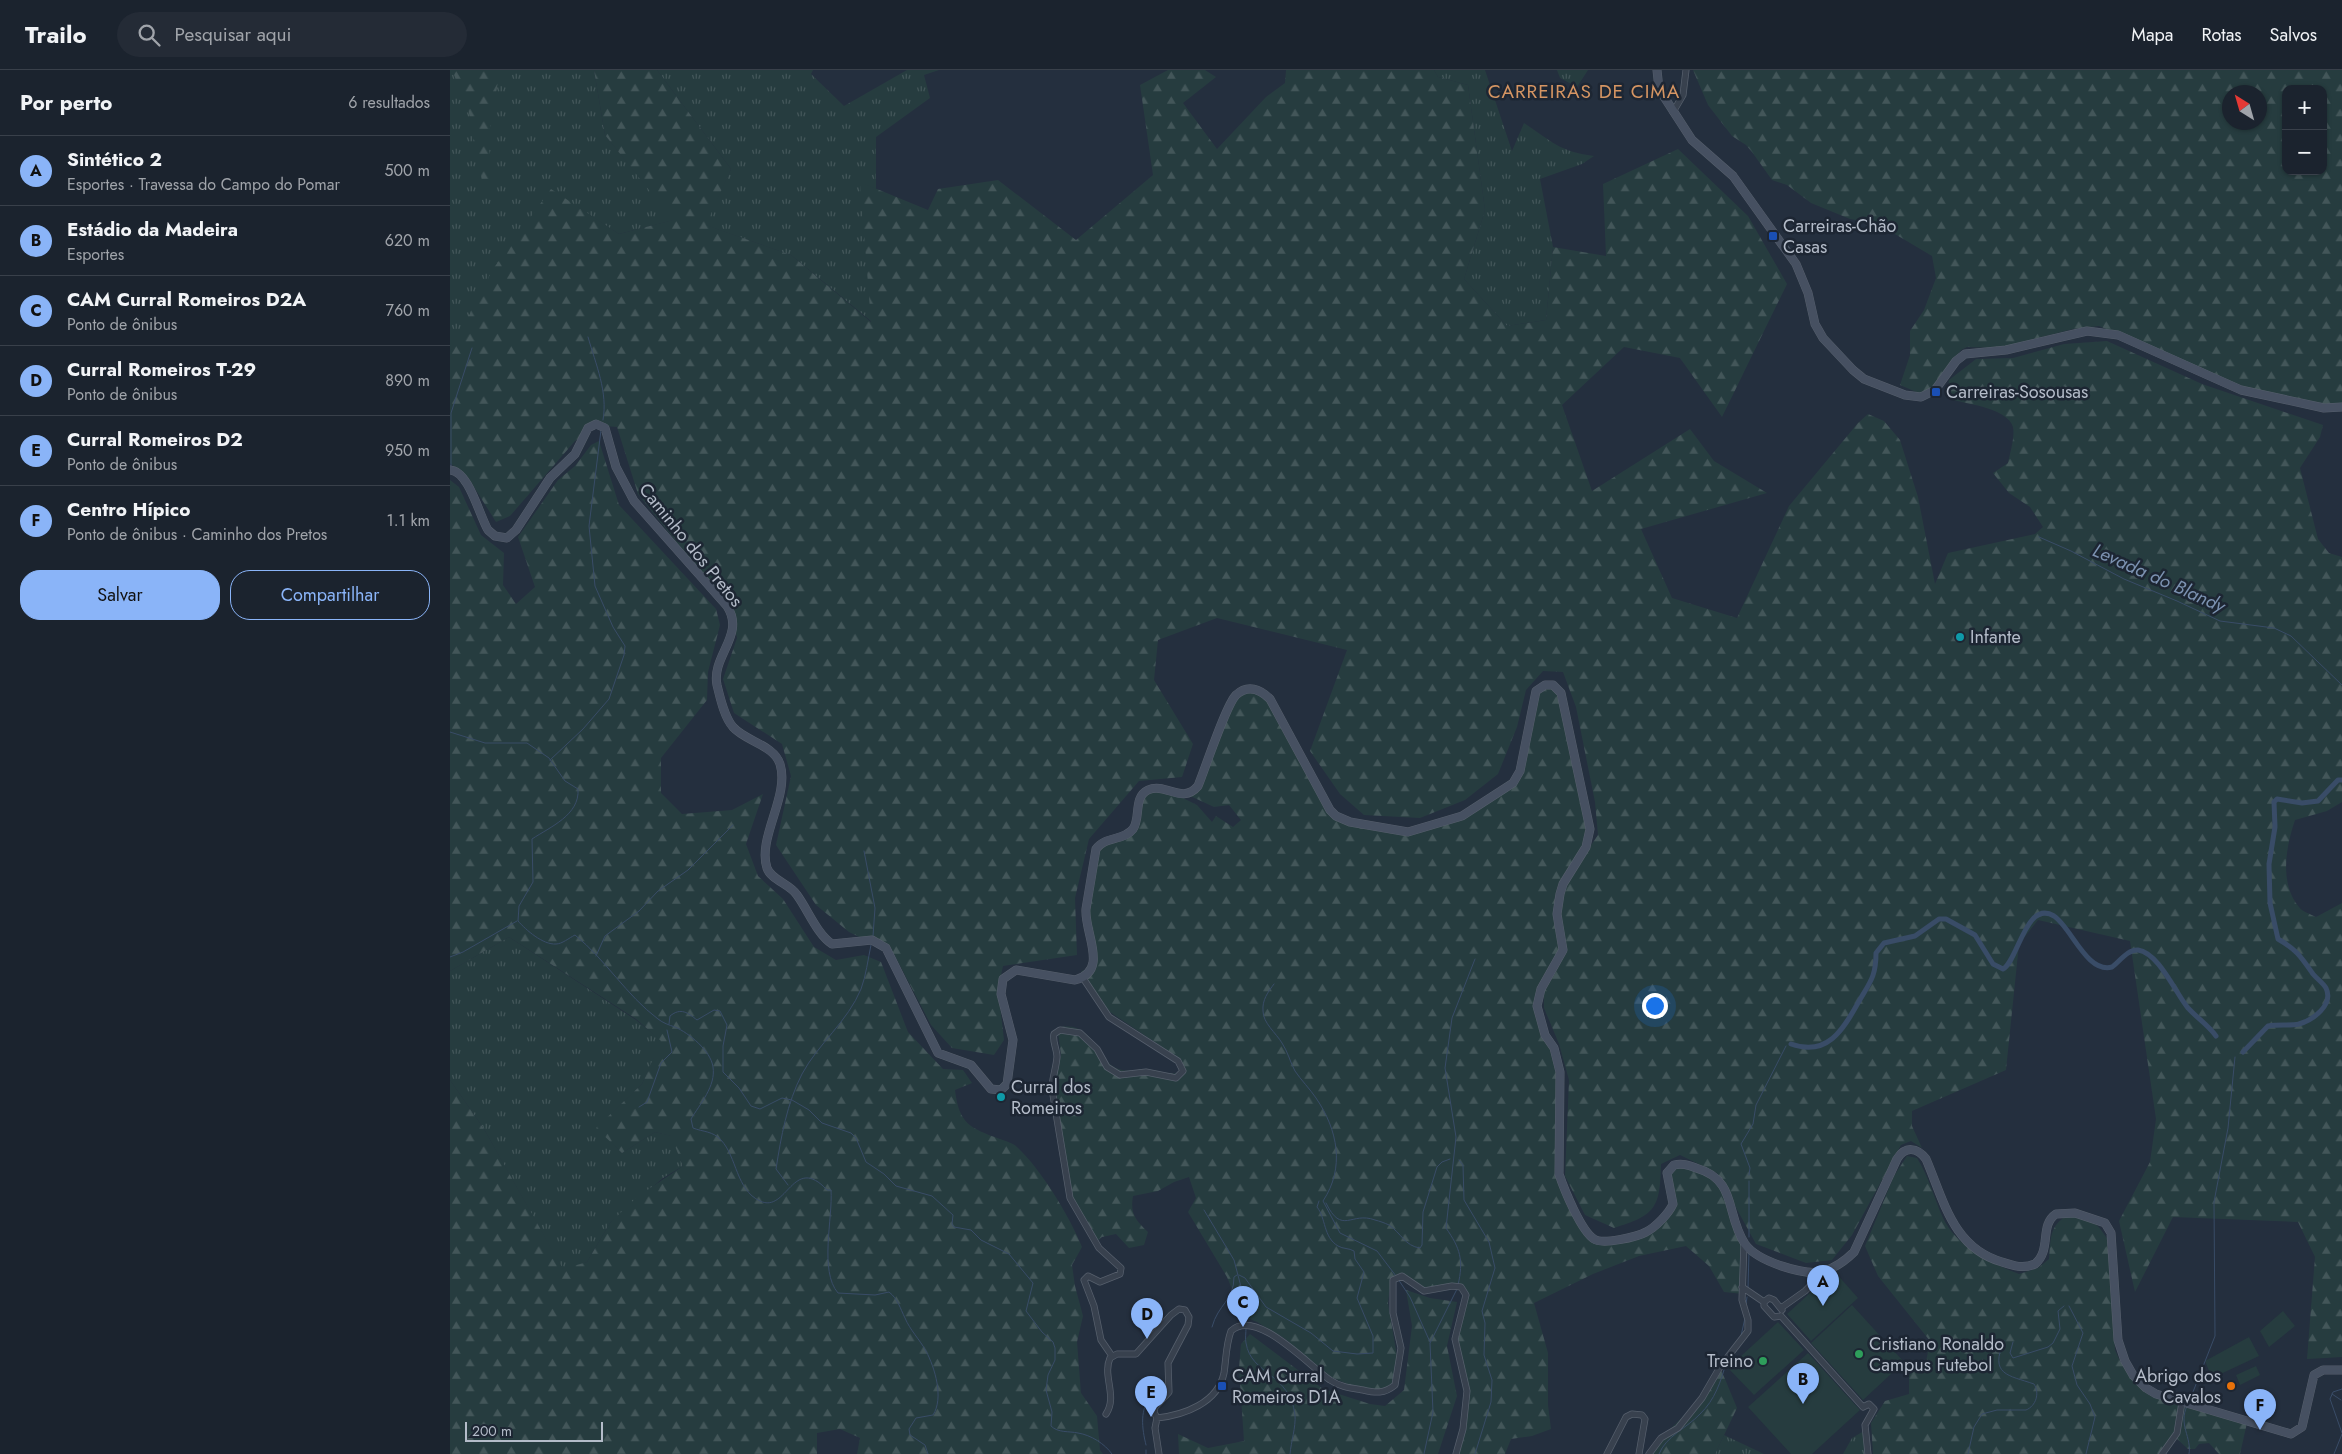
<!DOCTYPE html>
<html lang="pt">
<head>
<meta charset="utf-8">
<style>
	body { margin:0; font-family:Jost,sans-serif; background:#242b36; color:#f1f3f6 }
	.controls { position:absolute; right:15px; top:15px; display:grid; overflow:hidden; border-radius:10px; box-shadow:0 1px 4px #0004 }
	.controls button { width:45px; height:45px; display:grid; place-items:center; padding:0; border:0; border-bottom:1px solid #39404a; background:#1b232e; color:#f1f3f6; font:25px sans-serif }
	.compass { position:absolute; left:1772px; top:15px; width:45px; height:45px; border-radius:50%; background:#1b232e; box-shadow:0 1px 4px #0004; rotate:323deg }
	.scale { position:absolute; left:15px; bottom:12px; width:138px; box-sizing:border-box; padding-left:5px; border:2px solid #b4bcc9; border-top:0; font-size:14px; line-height:18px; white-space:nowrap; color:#b4bcc9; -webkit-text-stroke:4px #1d2633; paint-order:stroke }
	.you { position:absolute; left:1204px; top:935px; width:18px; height:18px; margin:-12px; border:4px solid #fff; border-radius:50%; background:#1a73e8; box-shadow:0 0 0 8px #1a73e833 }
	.badge { display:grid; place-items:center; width:32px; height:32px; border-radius:50%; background:#8ab4f8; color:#111; font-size:16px; font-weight:700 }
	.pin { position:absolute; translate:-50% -41px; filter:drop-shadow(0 1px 2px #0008) }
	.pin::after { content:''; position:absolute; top:26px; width:18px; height:15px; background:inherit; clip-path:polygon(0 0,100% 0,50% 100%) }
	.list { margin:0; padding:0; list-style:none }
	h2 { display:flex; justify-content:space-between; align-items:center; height:65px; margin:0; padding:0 20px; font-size:21px }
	h2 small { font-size:16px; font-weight:400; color:#a0a4aa }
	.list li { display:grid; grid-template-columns:32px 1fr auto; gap:15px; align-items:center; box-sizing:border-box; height:70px; padding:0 20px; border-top:1px solid #39404a }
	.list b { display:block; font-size:19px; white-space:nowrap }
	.list p { margin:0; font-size:16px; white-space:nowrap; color:#a0a4aa }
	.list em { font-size:16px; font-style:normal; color:#a0a4aa }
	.actions { display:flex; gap:10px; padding:15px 20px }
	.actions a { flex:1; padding:11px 0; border:1px solid #8ab4f8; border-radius:20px; text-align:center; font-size:18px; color:#8ab4f8 }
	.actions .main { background:#8ab4f8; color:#111 }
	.icon { flex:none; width:28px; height:28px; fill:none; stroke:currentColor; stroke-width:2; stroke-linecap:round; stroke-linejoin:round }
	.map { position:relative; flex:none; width:1892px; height:1384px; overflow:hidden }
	header { display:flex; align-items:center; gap:30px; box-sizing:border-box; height:70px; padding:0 25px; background:#1b232e; border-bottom:1px solid #39404a }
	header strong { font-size:24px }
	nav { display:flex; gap:28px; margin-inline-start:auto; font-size:18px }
	.search { width:350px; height:45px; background:#242b36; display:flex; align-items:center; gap:12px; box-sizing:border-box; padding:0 18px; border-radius:28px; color:#a0a4aa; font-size:19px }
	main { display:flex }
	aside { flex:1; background:#1b232e }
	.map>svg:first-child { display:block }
</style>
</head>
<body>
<header>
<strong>Trailo</strong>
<div class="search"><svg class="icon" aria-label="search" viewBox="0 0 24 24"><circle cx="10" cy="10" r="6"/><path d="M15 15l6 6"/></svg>Pesquisar aqui</div>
<nav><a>Mapa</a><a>Rotas</a><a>Salvos</a></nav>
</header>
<main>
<aside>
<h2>Por perto<small>6 resultados</small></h2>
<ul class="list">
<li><span class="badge">A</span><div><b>Sintético 2</b><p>Esportes · Travessa do Campo do Pomar</p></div><em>500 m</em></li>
<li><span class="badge">B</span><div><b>Estádio da Madeira</b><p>Esportes</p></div><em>620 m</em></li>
<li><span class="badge">C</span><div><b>CAM Curral Romeiros D2A</b><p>Ponto de ônibus</p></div><em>760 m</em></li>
<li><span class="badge">D</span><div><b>Curral Romeiros T-29</b><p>Ponto de ônibus</p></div><em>890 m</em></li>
<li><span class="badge">E</span><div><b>Curral Romeiros D2</b><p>Ponto de ônibus</p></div><em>950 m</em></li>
<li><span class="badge">F</span><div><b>Centro Hípico</b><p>Ponto de ônibus · Caminho dos Pretos</p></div><em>1.1 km</em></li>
</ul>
<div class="actions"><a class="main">Salvar</a><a>Compartilhar</a></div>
</aside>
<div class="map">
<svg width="1892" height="1384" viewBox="0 0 1892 1384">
	<defs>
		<pattern id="grass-tufts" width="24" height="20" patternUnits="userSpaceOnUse" patternTransform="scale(1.25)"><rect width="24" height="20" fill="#263c3f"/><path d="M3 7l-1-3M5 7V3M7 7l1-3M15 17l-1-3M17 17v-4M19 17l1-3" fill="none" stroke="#435659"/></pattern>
		<pattern id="forest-firs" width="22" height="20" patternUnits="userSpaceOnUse" patternTransform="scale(1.25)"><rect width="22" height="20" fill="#263c3f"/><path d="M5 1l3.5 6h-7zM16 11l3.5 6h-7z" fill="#435659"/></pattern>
	</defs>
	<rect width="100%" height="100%" fill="#242f3e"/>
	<path fill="url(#grass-tufts)" d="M0,0H144L155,65L224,150L169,164L101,120L0,282Z
		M207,0H363L361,4L394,36L457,0H489L474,5L480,28L426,67V119L411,113L422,252L341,185L255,155L281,99Z
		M984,0H1035L1062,81L1074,53C1103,72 1108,81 1144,86L1132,94L1090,109L1103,177L1096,250L1057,256L1014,209L1035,140L1018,15L988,7Z
		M1107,0H1138L1127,17L1110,8Z
		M59,867L186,950L212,971L192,1014L147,1058L172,1083L205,1062L222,1066L233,1096L213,1108L160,1153L137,1192L113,1200L34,1059L0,1010V901Z
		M1414,1361L1418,1384H1393L1402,1368Z
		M1274,1365L1314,1384H1265Z"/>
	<path fill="url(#forest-firs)" fill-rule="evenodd" d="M2,0H50L38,69L43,113L32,111L18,38Z
		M144,0H207L281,99L256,155L341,185L421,252L410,112L478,140L488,119L548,110L626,170L703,105L690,15L718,0H755L766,7L733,33L767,79L816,27L835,13L836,0H984L988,7L1018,15L1035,140L1014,209L1057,256L1096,250L1103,177L1156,186L1153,114L1228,79L1298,146L1337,214L1272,347L1230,288L1174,277L1112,335L1142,421L1240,359L1264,391L1317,423L1191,459L1222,528L1287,548L1339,436L1408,353L1418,344L1434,351L1450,370L1468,427L1485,514L1498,483L1585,464L1593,457L1580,437L1559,423L1543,403L1558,393C1560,382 1565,368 1563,357C1558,339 1519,334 1503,330L1498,321L1499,310L1526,289L1563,288L1614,274L1657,271L1752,314L1873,355L1870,367L1850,398L1868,469L1879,483L1892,487V732L1877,741L1845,750C1836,777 1829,813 1849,837C1852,842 1861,844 1866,847L1892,833V1287L1857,1289L1865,1187L1848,1152L1723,1147L1685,1222L1669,1151L1700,1092L1706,1049L1680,871L1588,850L1569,874L1556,1000L1462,1041V1056L1472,1078L1461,1071L1451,1075L1402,1165L1382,1190L1356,1193L1306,1174L1267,1103L1230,1085L1211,1094C1210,1138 1206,1145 1164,1158L1135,1145L1115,1106L1119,1010L1109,974L1094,938V915L1087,936L1108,990L1113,1115L1131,1150L1148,1171L1189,1165L1221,1137L1218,1110L1224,1095L1256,1101L1274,1118L1291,1159L1293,1224L1274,1222L1259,1196L1236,1176L1189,1186L1143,1204L1084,1233L1098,1283V1335L1101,1359L1082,1366L1061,1369L1055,1384H1006L1017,1321L1005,1269L1016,1225L1011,1217L974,1221L956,1208L941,1209L938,1233L947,1286L942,1314L931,1321L902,1316L881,1307L834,1268L807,1252L793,1246L777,1207L738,1142L746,1128L739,1107L724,1112L708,1121L683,1126C680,1143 685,1150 698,1162L694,1175L679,1178L666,1164L652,1167L647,1171L620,1124L602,1016L611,985L608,963L611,957C644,952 646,989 666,998C679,1004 690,997 703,1000C713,1002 724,1006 733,1001L727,987L660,942L631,901L641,899L644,893L635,847L646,779L676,765L687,748L697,721L721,722L747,735L762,752L766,746L783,757L791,750L779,735L764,737L738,725L748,716L784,629L801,618L820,629L873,728L893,750L940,760L975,759L1012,746L1067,708L1084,627L1095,615L1111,623L1140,759L1114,815L1148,765L1145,732L1126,637L1113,602L1093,601L1076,620L1067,657L1048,704L1015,730L970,748L914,745L890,724L860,681L897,580L767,548L708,570L704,610L743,674L732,707L689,711L639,769L625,828L627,885L553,896L548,918L554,970L544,985L502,978L481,955L444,884L399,862L366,835L326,775L341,706L332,674L284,643L273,609L287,568L280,535L236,484L188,424L167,357L144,355L125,371L60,446L46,452L19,409L0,393V282L43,199L101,119L169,164L223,150L155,65Z
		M1243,0H1892V334L1879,336L1795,317L1649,256L1623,259L1549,278L1517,277L1511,280L1483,319L1471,324L1450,315L1460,285V261L1474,240L1486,208L1482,186L1428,154L1400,149L1361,133L1337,115L1322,110L1302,82L1296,75L1282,66L1258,35ZM1836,19H1873V101H1836ZM1780,22H1810V52H1780Z
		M149,371L169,435L266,539L270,555L258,602L257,630L211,688V723L232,744L282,740L313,724L296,774L308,806L333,829L364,877L386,890L414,885L431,892L458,962L493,999L513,1000L522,1013L505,1020C509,1054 520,1058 550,1069C555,1071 563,1073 567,1077C591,1099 620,1147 632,1177L622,1195L625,1216L633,1246L627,1272L631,1323L647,1346L650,1380L653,1384H407L410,1368L390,1359L367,1363V1384H0V1010L34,1059L113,1199L137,1192L160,1153L187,1127L233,1096L221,1066L205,1062L172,1083L146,1058L192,1014L211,971L186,949L59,867L0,901V410L9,417L31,465L54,483L53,515L66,534L85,517L68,467L108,410L125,396L141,375Z
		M1457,1086L1467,1088C1479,1107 1484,1128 1493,1148C1507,1177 1541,1193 1569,1204L1588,1198L1599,1189C1601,1168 1599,1156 1618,1145C1642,1148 1647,1152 1660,1173L1665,1280L1670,1291L1692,1316L1797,1353L1790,1384H1769L1759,1373L1749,1374L1745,1379H1738L1725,1367L1709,1384H1423L1421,1353L1435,1331L1459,1324V1305L1476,1292L1480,1271L1428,1206L1415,1176L1444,1106Z
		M956,1220L980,1228L1007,1232L997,1276L1007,1326L988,1384H729L728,1364L758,1378L794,1371L789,1298L791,1274L800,1264L873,1319L920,1334L935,1336L954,1320L962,1256Z
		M1270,1297L1287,1338L1265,1384H1199L1211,1368L1252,1328Z"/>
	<path fill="#263c3f" d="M1384,1201L1408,1228L1361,1271L1337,1244Z
		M1402,1235L1454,1292L1413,1330L1361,1273Z
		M1833,1241L1845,1256L1819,1277L1810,1261Z
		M1328,1252L1354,1280L1304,1325L1278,1298Z
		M1799,1267L1809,1286L1762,1308L1755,1291Z
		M1358,1283L1410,1340L1362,1384H1341L1298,1337Z
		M1806,1296L1810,1305L1790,1315L1786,1305Z"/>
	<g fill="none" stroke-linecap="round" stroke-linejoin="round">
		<path stroke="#394c67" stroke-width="1" d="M138,267C146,295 158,322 153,350
			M1,397V343L22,278
			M1589,467L1621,481L1674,509L1727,531L1770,551L1824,558L1841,566L1892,615
			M0,662L35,673H77L99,688L115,711L128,719C130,745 100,757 82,769L83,812L69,836L68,851C76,860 93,875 106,874C112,874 119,868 125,865C156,890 176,925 208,949C213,953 219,955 225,957C239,963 261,981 263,997C266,1016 250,1034 241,1049L243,1058C253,1062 263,1061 271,1070C287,1087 286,1120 310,1131C337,1144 343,1083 377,1120H381C383,1148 369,1201 388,1223L425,1225L439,1222C448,1229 450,1238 455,1248C460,1260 470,1270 476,1281C485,1298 494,1328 483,1345L466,1348L459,1359L460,1365L475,1375L478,1384
			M100,690L133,659L159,629L174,585L175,576L163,557L145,516L139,456L151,360
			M414,781L425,838L423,866
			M146,886L155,866L189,841L208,821L238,800L283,755
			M0,887L13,882L67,851
			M824,914C818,922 812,930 813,941C813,953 826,963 832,973C838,982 840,992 845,1001C851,1010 860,1019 866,1028C888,1060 895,1098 873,1131L890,1163L927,1181L946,1206
			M219,954L220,946C231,937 238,943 247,950L264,940L270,941L277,955L273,976V1002L289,1018L301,1036L310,1039L332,1028L342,1030L359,1040L372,1053L401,1063L406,1068L416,1092L434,1104L446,1116L482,1126L503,1145L502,1154L504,1157L521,1160L531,1170L559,1184L583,1213L576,1241L592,1262L603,1272L605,1278V1290L598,1305L596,1320L602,1342L601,1356C608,1363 619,1361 628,1363C641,1365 655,1374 662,1384
			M189,1037L197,1032L211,993L222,982L217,960
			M1009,1090L1013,1095L1014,1130L1039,1172L1045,1198L1032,1241L1035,1253L1034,1285L1042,1310L1041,1332L1025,1384
			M1299,1105L1300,1098L1291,1074L1303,1054L1306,1035L1336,976
			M338,1115L326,1099C331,1067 337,1033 352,1004C368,974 398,951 411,919C416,906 418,889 421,875
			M876,1133C892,1166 901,1141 925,1150C929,1151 935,1153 939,1155C951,1163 955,1176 970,1178L972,1175L973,1142L987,1097L992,1092L1000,1089
			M754,1140L784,1190L796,1236V1254
			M1299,1167V1111
			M789,1205L795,1208L816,1237L861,1263L883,1281L907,1284L923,1283V1266L907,1228L914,1202L905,1189L904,1181C899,1178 893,1179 888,1176C873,1167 876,1148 867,1137L869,1131
			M948,1209L960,1227L980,1272
			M1008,1215C1014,1190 1010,1178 996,1158L1006,1067L995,998L1002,948L1025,889
			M1298,1218L1299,1182
			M1296,1234L1297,1227
			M1619,1236L1633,1263L1622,1296L1627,1315L1640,1334L1645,1347L1636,1384
			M762,1257C768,1234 784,1231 784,1207L787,1205
			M796,1258C796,1263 795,1269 796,1273C801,1305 840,1303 845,1345C846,1357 841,1372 840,1384
			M1291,1266L1295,1248
			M1563,1272L1560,1283L1563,1288L1598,1277L1603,1273L1610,1259L1608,1241L1614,1236
			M1892,1319L1883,1322L1880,1329L1892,1363
			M1882,1324L1891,1330
			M1741,1327L1765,1266L1764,1132L1778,1058L1785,987
			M1737,1336C1728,1355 1742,1367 1739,1384
			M696,1375C692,1359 689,1338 702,1325
			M696,1384V1380
			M974,1384L983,1342L980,1273L1007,1219
			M1209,1384C1216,1366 1237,1358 1250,1344C1265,1330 1271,1311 1276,1293
			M1518,1384L1524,1357L1532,1344L1547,1340H1576C1586,1336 1590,1323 1584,1314C1558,1305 1539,1305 1554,1271
			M1884,1384L1892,1364"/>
		<path stroke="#394c67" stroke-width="5" d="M1341,974C1377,987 1393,960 1408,933C1420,912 1426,907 1426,883L1434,873L1465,866L1489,849H1496L1525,865L1543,894L1553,899C1568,891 1576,829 1604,846C1621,857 1637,904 1662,897C1669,892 1678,879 1688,880C1709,883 1726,924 1738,938C1747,948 1758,955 1766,966
			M1793,982L1818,956C1829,954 1839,956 1849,954C1863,950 1884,935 1876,918C1873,913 1867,909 1863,904C1851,887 1847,880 1828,869L1820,833L1819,794L1825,757L1824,732L1827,729L1852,733L1868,731L1888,710H1892"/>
		<defs>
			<path id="street" d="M1223,42L1233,25L1236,0
				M633,908L659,947L728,991L733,1001L726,1008L696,1002L670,1005L657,997L647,979L630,963L610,960L604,964C602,971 607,979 607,987C606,999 602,1008 602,1019L620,1128L649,1178L671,1198L670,1204L650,1212L638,1206L634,1210L644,1236L651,1270L662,1286
				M1292,1217L1314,1232
				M1314,1232L1319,1228L1324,1230L1332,1240
				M1314,1232V1236L1324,1247L1331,1246
				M1331,1238L1355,1221L1375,1201
				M1331,1246L1413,1337
				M1413,1337L1419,1334L1424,1339L1415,1355L1418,1384
				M656,1344C668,1326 652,1306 660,1288L667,1284H686L721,1245L729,1239L735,1240L739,1247L738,1255L718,1293L719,1322L705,1337L704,1342L707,1348L705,1358L709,1384
				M707,1348C734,1345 768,1333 774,1303C776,1290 776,1274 781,1261C806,1237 859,1296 880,1310C890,1317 901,1318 913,1320C926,1323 934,1324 945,1315L951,1278L943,1243V1210L952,1206L974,1221L1002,1216L1011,1217L1016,1225L1005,1269L1017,1321L1013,1359L1006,1384
				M1157,1384L1176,1347L1182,1344L1192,1345L1195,1349L1189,1384
				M1199,1384L1211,1368L1228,1358L1252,1328L1270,1297L1298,1261V1250L1292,1230L1294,1173
				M1712,1384L1727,1363L1732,1332"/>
			<path id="secondary" d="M1207,0L1209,19L1242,70L1283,106L1346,194L1358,223L1365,254L1373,268L1403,300L1414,309L1455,325L1471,327L1485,320L1506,291L1515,284L1556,280L1637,261L1668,265L1791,320L1874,338L1892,337
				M0,400C19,401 29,445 38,460L45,466L57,468L66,460L100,408L125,384L138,358L146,354L155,358L166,397L184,431L277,536C296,565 261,586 267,615C270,627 274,647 283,657C295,671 324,675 330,694C340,726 307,768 317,798C321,810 340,814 347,825C358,840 367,864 382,874L422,870L436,878L488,983L521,995L541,1019L551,1020L557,1014L563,970L551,924L553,909L566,900L625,910C660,901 634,863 636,839L646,779C655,766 674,771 683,759C691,748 683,727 698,720C716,712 732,735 748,716C755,699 776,635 786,625C798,614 810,619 820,629L880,740L886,746L900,752L958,762L1012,746L1063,713L1070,701L1086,621L1095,615H1103L1111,623L1140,759L1136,777L1113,814L1110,824L1107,844L1113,880L1091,919L1087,936L1095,965L1104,978L1110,1002L1109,1104C1114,1119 1131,1161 1144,1169C1152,1175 1187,1167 1196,1162C1206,1157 1219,1143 1223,1134L1217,1103L1224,1095C1232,1093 1238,1095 1246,1098C1288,1110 1275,1144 1295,1174C1307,1191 1355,1207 1375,1201C1386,1197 1396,1190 1404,1182L1447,1089C1455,1076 1467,1077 1476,1089C1494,1131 1503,1178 1552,1192C1564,1196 1573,1199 1585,1194C1602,1180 1589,1155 1606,1144L1625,1143L1655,1153L1661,1163L1668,1270L1675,1291L1683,1305L1696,1318L1706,1324L1841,1364L1852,1357L1864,1305L1873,1300H1892"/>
		</defs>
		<use href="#street" stroke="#565f6c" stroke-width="7"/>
		<use href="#secondary" stroke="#565f6c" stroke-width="9"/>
		<use href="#street" stroke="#38414e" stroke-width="5.5"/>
		<use href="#secondary" stroke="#465061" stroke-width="8"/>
	</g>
	<g fill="#1a4fb4" stroke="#1d2633" stroke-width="2">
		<rect x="1318" y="161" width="10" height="10" rx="2.5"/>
		<rect x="1481" y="317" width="10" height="10" rx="2.5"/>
		<rect x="767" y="1311" width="10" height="10" rx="2.5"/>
	</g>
	<g fill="#0f9aa8" stroke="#1d2633" stroke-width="2">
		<circle cx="1510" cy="567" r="5"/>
		<circle cx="551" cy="1027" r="5"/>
	</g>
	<g fill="#2e9e5b" stroke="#1d2633" stroke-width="2">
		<circle cx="1409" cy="1284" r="5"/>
		<circle cx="1313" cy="1291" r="5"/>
	</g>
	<circle fill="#e8710a" stroke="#1d2633" stroke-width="2" cx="1781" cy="1316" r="5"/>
	<g text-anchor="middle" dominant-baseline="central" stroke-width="5" stroke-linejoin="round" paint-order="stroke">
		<g font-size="18" fill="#b4bcc9" stroke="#1d2633" text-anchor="start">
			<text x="1333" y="156">Carreiras-Chão<tspan x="1333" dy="21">Casas</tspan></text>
			<text x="1496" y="322">Carreiras-Sosousas</text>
			<text x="1520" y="567">Infante</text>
			<text x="561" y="1017">Curral dos<tspan x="561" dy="21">Romeiros</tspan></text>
			<text x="1419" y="1274">Cristiano Ronaldo<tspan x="1419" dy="21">Campus Futebol</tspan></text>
			<text x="1303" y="1291" text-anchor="end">Treino</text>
			<text x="782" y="1306">CAM Curral<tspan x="782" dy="21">Romeiros D1A</tspan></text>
			<text x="1771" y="1306" text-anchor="end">Abrigo dos<tspan x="1771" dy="21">Cavalos</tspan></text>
		</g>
		<g font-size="18" fill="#b4bcc9" stroke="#1d2633">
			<text transform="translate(241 475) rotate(51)">Caminho dos Pretos</text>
		</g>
		<g font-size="19" letter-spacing="1" fill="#d59563" stroke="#1d2633">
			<text x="1134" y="21">CARREIRAS DE CIMA</text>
		</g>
		<g font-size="19" font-style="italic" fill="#7c92b1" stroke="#1d2633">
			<text transform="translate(1709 508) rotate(24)">Levada do Blandy</text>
		</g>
	</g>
</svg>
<div class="controls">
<button>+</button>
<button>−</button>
</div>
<svg class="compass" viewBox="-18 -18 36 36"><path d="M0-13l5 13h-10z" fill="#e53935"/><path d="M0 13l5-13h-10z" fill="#a0a4aa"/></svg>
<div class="scale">200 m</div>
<div class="you"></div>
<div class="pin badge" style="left:1373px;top:1236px">A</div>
<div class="pin badge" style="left:1353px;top:1334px">B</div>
<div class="pin badge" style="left:793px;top:1257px">C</div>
<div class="pin badge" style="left:697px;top:1269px">D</div>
<div class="pin badge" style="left:701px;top:1347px">E</div>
<div class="pin badge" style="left:1810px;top:1360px">F</div>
</div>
</main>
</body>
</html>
